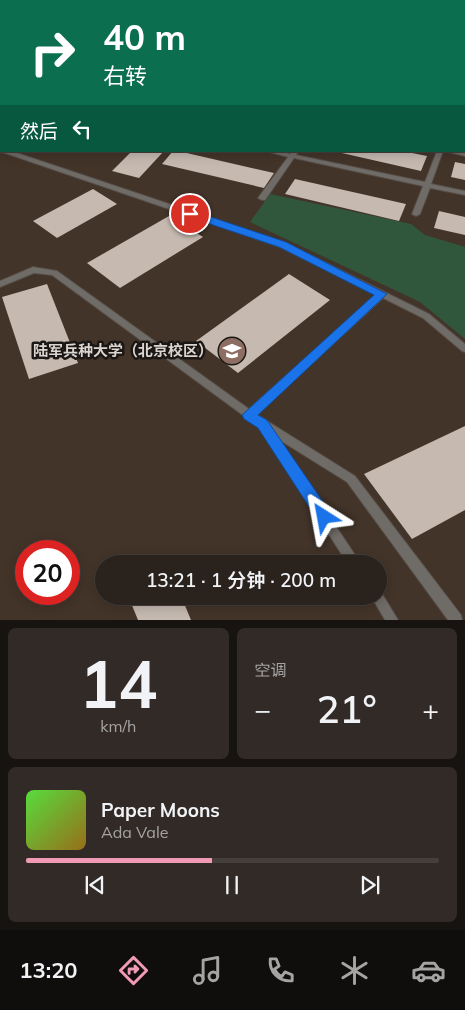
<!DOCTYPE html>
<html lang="zh">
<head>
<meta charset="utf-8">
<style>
	body { margin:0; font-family:Mulish,"Noto Sans SC",sans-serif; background:#312a26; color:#f1f3f6; height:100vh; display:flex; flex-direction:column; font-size:19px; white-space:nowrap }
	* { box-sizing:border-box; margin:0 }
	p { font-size:16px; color:#a5a4a4 }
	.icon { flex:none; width:28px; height:28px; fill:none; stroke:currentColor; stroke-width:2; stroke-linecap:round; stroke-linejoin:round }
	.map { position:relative; height:620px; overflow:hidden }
	.sheet { display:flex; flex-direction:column; gap:8px; padding:8px; background:#171310; flex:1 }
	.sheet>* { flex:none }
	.hud { position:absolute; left:0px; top:0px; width:465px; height:152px; box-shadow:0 2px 12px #0003,0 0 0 1px #453f3b; background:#0b6e4f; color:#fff; overflow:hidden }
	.speed { position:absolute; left:15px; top:540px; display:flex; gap:10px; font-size:25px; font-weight:700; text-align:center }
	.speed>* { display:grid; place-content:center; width:65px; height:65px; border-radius:50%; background:#29221d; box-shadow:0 2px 12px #0003,0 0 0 1px #453f3b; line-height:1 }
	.speed .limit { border:8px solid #d22; background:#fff; color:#111 }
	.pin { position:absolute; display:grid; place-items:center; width:42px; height:42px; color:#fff; margin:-21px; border:2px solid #fff; border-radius:50%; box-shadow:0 1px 5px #0007 }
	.me { position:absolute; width:55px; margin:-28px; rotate:326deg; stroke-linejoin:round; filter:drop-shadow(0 0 4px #0008) }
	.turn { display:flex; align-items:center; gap:18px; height:105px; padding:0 20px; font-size:22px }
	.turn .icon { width:65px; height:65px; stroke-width:2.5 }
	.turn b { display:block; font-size:35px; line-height:42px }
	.then { display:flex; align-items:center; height:48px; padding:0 20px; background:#0003; gap:10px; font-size:19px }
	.big { font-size:38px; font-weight:600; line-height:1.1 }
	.sheet .tile { flex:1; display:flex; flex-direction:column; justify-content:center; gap:8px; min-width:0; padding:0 18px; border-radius:8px; background:#312a26 }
	.sheet .dial { align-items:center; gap:0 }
	.dial b { font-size:65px; line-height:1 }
	.song { display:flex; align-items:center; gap:15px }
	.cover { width:60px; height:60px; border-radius:8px; background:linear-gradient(135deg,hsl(110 70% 55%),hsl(40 70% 35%)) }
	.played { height:5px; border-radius:2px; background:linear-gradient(90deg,#f09ab5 45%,#453f3b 45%) }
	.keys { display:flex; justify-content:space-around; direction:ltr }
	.heat { display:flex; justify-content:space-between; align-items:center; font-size:28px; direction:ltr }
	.sheet .tiles { flex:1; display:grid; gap:8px; grid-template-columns:1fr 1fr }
	.tile:last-child { grid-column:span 2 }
	.trip { position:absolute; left:95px; top:555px; width:292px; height:50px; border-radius:25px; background:#29221d; box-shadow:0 2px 12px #0003,0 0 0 1px #453f3b; font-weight:600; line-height:50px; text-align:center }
	.menu { display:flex; height:80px; justify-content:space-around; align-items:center; background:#100e0c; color:#a5a4a4 }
	.menu .icon { width:35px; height:35px }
	.menu .selected { color:#f09ab5 }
	.menu b { font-size:22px; color:#f1f3f6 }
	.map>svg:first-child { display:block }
</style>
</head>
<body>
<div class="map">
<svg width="465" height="620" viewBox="0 0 465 620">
	<rect width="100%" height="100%" fill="#372e27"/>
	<!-- built -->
	<path fill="#433429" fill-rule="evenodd" d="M0 0 367 1H1V151H464L465 15V620H0ZM26 551H69V594H26ZM104 564H379V596H104Z"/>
	<!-- green -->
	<path fill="#30573c" d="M270 194 411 224 425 235 465 247V339L420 302 250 222Z"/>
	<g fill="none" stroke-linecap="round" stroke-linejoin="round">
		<!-- river -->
		<g fill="#061e1e" fill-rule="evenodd">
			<path d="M383 0H408L409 1H384Z"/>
			<rect x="464" y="5" width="1" height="12"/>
		</g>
	</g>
	<!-- building -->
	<g fill="#c5b9b0">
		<path d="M132 151H164L139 178 112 171Z"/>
		<path d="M173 151H178L274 173 264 188 162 164Z"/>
		<path d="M333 151H402L427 156 421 171Z"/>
		<path d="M455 162 465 164V180L451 177Z"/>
		<path d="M295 179 406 204 399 221 285 194Z"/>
		<path d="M93 189 117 204 57 238 33 221Z"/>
		<path d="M439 211 465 217V235L434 228Z"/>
		<path d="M169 216 203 237 120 288 87 263Z"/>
		<path d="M289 274 330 300 238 373 196 341Z"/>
		<path d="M47 284 78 363 29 379 2 297Z"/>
		<path d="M465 426V510L412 539 364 474Z"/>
		<path d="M134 596H181L191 620H138L129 598Z"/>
	</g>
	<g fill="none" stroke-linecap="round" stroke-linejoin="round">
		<defs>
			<g id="lane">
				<path d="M126 0H137V1H127Z"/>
				<rect x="464" y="52" width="1" height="4"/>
				<path d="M1 61V65L0 66V62Z"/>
				<rect x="464" y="111" width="1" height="5"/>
				<rect x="0" y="132" width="1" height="4"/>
				<path d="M1 150V151H11L286 243 429 314 465 344V352L462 351 423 318 383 298 256 414 355 476 461 615 462 620H448L347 482 278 439 361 564H348L259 427 52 275 34 273 0 287V281L33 267 57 271 249 409 376 295 280 247 2 152 1 151Z"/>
				<path d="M266 151H280L290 154 292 152 295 151 297 153 296 155 425 182 437 151H443L431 184 465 191V195L430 188 420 214 416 216 412 214 423 186 294 158 265 200H262L258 198 288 157Z"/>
				<path d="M447 151 465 152V156L448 152Z"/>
				<path d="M379 590 381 592 398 620H385L371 596H379Z"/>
			</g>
		</defs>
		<!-- lane casing -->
		<use href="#lane" stroke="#554c46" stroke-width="2"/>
		<!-- lane -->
		<use href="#lane" fill="#6f6b67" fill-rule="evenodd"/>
	</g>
	<!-- route -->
	<path fill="#1a73e8" stroke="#114b97" d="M186 211H193L286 242 387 294 258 415 267 420 330 512 332 517 330 522 324 524 319 522 258 428 244 419 242 415 374 295 279 247 186 216Z"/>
	<!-- icons -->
	<defs>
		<symbol id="university-disc" viewBox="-11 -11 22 22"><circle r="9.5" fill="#8d6e63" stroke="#1b1714"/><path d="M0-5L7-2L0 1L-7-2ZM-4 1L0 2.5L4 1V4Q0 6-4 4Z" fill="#fff"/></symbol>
	</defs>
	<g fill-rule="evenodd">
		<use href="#university-disc" x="216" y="335" width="32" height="32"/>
	</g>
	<g text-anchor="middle" stroke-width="5" stroke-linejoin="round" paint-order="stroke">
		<!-- poi labels -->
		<g font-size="15" font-weight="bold" fill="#dbd5d1" stroke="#1b1714" text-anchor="end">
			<text x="213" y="356">陆军兵种大学（北京校区）</text>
		</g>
	</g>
</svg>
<div class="speed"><div class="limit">20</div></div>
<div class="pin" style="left:190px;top:214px;background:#d93025"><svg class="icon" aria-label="arrive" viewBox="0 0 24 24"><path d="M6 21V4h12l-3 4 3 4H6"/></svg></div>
<svg class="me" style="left:324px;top:517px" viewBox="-20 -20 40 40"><path d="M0-17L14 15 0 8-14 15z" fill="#1a73e8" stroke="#fff" stroke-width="4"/></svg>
<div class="trip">13:21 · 1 分钟 · 200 m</div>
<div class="hud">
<div class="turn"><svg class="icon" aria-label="right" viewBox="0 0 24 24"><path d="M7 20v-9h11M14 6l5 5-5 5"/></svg><div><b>40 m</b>右转</div></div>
<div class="then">然后<svg class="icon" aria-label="left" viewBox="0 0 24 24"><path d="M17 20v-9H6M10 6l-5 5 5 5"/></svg></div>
</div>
</div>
<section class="sheet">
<div class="tiles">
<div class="tile dial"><b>14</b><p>km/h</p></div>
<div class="tile"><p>空调</p>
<div class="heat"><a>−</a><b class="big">21°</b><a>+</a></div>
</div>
<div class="tile">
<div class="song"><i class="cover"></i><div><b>Paper Moons</b><p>Ada Vale</p></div></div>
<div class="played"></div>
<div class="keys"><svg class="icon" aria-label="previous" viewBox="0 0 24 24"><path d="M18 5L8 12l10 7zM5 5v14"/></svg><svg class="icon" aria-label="pause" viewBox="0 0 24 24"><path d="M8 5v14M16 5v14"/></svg><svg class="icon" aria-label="next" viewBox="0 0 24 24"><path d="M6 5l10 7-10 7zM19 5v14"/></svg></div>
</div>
</div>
</section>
<nav class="menu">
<b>13:20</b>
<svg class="icon selected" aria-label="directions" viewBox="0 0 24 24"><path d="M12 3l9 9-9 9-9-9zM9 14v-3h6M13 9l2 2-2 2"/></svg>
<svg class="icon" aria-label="music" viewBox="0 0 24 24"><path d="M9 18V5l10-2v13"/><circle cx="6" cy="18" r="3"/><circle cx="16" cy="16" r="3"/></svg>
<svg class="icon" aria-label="phone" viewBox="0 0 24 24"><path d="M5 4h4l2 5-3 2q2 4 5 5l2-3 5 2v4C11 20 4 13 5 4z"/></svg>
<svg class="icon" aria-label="climate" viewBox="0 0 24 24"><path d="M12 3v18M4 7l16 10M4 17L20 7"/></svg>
<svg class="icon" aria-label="car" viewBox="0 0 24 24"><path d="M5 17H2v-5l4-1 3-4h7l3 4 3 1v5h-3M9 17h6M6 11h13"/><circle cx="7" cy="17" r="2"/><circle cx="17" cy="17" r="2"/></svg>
</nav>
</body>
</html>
